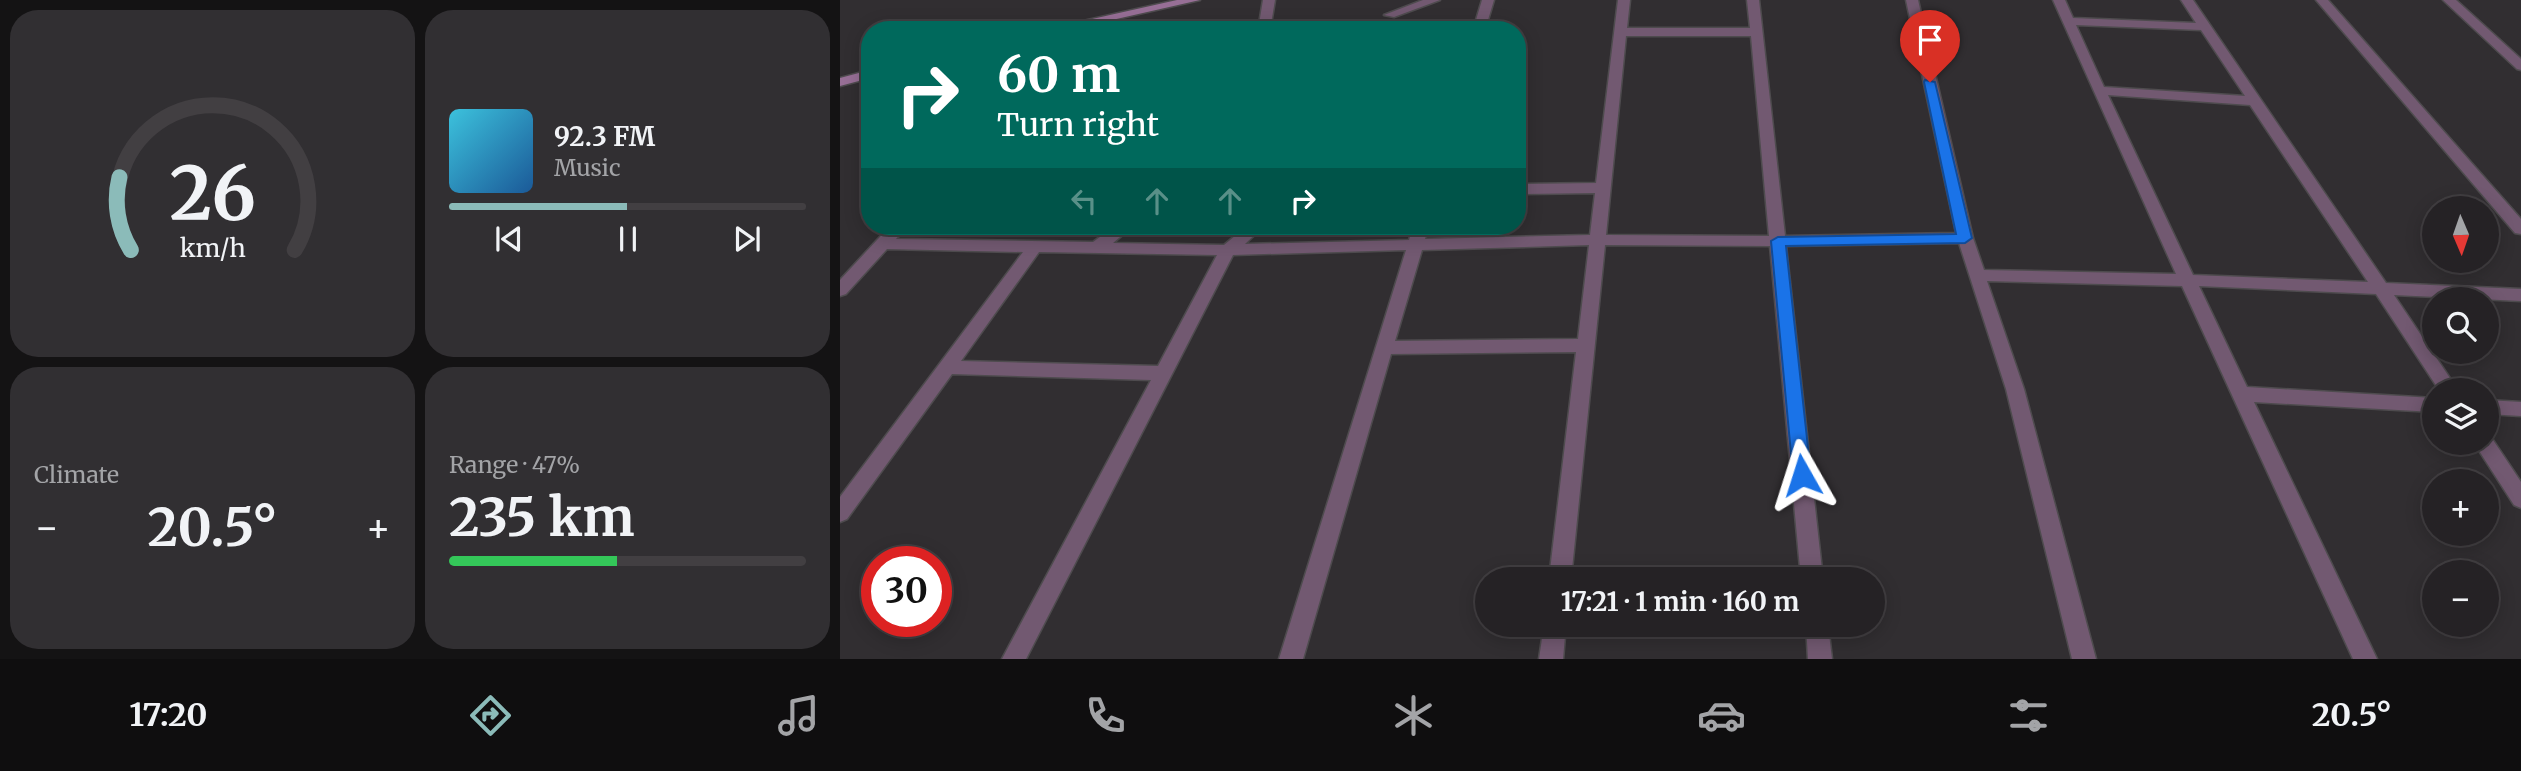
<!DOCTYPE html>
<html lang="en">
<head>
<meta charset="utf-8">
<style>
	body { margin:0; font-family:Merriweather,serif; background:#312f32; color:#f1f3f6; height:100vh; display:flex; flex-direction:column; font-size:26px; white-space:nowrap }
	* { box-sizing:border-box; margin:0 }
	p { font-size:23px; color:#a3a4a7 }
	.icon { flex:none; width:38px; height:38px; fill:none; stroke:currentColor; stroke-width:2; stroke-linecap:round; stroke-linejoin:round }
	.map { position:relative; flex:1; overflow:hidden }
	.sheet { display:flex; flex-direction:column; gap:10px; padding:10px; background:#141314; width:840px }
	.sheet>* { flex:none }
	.top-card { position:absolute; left:21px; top:21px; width:665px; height:214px; border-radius:28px; box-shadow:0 4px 18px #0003,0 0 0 2px #423f42; background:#00695c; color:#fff; overflow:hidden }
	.needle { width:46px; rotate:178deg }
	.tools { position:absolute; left:1582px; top:196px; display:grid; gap:14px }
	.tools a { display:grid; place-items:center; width:77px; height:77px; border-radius:50%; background:#252225; box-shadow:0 4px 18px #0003,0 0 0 2px #423f42; font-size:35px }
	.speed { position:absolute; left:21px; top:546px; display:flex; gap:14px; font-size:35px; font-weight:700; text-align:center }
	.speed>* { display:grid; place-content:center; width:91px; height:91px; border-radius:50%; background:#252225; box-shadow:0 4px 18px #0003,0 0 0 2px #423f42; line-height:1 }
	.speed .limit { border:10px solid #d22; background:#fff; color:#111 }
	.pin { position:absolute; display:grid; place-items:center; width:60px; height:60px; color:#fff; margin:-72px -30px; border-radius:50% 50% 50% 0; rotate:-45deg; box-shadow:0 0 7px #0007 }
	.pin .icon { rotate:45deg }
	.me { position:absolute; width:77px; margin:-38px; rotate:354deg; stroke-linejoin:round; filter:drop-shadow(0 0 5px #0008) }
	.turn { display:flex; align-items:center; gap:24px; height:147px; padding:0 21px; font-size:32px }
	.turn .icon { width:91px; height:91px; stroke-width:2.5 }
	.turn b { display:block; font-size:49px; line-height:60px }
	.lanes { display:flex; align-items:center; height:66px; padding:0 21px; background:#0003; justify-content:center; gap:35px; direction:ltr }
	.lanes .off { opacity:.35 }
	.big { font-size:52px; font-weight:700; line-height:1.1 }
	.sheet .tile { flex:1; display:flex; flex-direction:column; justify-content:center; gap:10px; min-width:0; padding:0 24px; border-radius:28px; background:#312f32 }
	.sheet .dial { align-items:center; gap:0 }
	.dial svg { height:182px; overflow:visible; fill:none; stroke:#423f42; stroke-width:7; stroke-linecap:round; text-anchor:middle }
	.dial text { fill:#f1f3f6; stroke:none }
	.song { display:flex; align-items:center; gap:21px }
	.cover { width:84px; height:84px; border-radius:10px; background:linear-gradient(135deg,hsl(190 70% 55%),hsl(210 70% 35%)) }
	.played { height:7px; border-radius:4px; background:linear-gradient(90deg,#8bbbb9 50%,#423f42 50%) }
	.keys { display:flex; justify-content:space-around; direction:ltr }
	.heat { display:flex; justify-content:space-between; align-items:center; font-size:38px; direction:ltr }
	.charge { height:10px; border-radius:5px; background:linear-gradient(90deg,#34c759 47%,#423f42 0) }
	.sheet .tiles { flex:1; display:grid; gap:10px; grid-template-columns:repeat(2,1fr) }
	.trip { position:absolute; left:635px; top:567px; width:410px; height:70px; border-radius:35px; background:#252225; box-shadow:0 4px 18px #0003,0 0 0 2px #423f42; font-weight:700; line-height:70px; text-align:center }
	.dock { display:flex; height:112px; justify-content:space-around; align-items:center; background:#0f0e0f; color:#a3a4a7 }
	.dock .icon { width:49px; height:49px }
	.dock .current { color:#8bbbb9 }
	.dock b { font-size:32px; color:#f1f3f6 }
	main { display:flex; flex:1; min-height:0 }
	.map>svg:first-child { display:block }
</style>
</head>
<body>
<main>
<section class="sheet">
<div class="tiles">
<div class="tile dial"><svg viewBox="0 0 100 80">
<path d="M14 69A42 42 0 1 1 86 69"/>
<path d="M14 69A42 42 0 0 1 9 37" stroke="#8bbbb9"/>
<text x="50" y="56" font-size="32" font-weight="700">26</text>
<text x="50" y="72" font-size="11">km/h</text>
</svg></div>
<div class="tile">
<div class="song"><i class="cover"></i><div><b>92.3 FM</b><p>Music</p></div></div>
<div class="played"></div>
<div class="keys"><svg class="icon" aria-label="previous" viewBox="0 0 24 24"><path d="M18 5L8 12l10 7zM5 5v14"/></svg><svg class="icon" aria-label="pause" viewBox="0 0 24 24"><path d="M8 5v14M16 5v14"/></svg><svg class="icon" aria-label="next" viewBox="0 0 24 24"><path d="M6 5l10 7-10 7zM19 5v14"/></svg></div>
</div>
<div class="tile"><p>Climate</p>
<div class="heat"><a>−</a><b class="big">20.5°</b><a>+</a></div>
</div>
<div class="tile"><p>Range · 47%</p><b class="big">235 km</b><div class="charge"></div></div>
</div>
</section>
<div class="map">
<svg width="1681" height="659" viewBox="0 0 1681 659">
	<rect width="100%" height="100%" fill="#312e31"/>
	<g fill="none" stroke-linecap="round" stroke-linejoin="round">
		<defs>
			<g id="street">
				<path d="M423 0H435L430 30H418Z"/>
				<path d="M583 0H600L554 17 544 15Z"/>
				<path d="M642 0H654L645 30H633Z"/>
				<path d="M778 0H790L787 28H910L907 0H919L945 236 1116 233 1066 0H1078L1133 238 1144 270 1336 274 1213 0H1225L1233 18 1356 23 1341 0H1353L1546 283 1681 289V301L1554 295 1618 390H1599L1536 294 1359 286 1407 387 1594 398V412L1414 402 1537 659H1513L1342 286 1147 281 1184 389 1256 659H1232L1166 389 1119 243 946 246 983 579H961L930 246 765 245 731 579H709L736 352 551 354 463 659H439L566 250 393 255 186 659H162L311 380 112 374 7 519 0 522V497L183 252 47 249 6 294 0 296V280L50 226H67L56 239 253 242 275 226H293L273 243 384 245 407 226H424L405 244 569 240 573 226H589L585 239 750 235 755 193 677 194V184L756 183ZM1236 25 1361 30 1405 96 1264 87ZM786 36H911L929 236 766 235ZM1268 95 1410 105 1528 282 1353 275ZM749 245 738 339 555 341 582 250ZM199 252 377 255 318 366 121 361Z"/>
				<path d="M1476 0H1488L1681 219V234L1675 233Z"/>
				<path d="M1603 0H1616L1681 59V70L1677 69Z"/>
				<path d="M1647 400 1681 402V416L1647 414Z"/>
				<path d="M1647 436 1651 437 1681 482V508L1674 505 1634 443H1647Z"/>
				<path d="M704 625H726L723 659H699Z"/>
				<path d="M966 625H988L992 659H968Z"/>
			</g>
			<g id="secondary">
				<path d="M337 0H360L228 30H203Z"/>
				<path d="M30 70V78L0 86V78Z"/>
			</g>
		</defs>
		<!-- street casing -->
		<use href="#street" stroke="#4e4b4e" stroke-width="3"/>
		<!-- secondary casing -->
		<use href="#secondary" stroke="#4e4b4e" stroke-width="3"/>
		<!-- street -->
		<use href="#street" fill="#725971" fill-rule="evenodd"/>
		<!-- secondary -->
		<use href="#secondary" fill="#976f96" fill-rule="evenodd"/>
	</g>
	<!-- route -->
	<path fill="#1a73e8" stroke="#114b97" stroke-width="2" d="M1085 80 1095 82 1132 238 1125 243 946 246 971 475 968 481 962 483 955 481 953 475 931 241 938 237 1116 234 1084 82Z"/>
</svg>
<div class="tools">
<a><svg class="needle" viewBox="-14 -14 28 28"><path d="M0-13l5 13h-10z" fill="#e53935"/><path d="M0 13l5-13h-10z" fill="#a3a4a7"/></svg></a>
<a><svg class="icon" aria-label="search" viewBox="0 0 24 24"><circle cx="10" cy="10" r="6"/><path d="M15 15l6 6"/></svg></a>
<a><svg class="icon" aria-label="layers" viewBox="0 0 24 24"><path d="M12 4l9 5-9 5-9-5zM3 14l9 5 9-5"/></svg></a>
<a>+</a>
<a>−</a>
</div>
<div class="speed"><div class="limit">30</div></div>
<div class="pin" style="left:1090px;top:82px;background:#d93025"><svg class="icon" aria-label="arrive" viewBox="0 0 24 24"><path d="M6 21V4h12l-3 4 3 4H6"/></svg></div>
<svg class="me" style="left:962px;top:475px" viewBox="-20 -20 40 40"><path d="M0-17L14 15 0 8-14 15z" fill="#1a73e8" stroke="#fff" stroke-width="4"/></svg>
<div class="trip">17:21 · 1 min · 160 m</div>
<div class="top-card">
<div class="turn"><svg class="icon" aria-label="right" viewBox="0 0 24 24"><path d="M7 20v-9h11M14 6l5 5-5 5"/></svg><div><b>60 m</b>Turn right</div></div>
<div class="lanes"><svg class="icon off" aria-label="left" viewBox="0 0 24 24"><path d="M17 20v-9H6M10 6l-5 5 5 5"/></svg><svg class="icon off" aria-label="ahead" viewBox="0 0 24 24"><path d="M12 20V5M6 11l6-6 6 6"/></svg><svg class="icon off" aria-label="ahead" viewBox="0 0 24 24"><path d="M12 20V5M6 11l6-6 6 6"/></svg><svg class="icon" aria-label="right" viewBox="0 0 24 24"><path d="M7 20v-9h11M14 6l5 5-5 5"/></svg></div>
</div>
</div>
</main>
<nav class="dock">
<b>17:20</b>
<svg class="icon current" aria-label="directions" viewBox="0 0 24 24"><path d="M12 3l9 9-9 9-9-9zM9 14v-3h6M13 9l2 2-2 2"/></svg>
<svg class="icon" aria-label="music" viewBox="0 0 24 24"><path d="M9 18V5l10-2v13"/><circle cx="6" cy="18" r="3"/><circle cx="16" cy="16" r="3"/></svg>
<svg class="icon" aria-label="phone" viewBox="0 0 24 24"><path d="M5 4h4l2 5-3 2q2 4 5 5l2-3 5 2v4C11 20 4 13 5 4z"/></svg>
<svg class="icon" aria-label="climate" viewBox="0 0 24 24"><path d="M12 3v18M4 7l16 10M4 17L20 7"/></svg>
<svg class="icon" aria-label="car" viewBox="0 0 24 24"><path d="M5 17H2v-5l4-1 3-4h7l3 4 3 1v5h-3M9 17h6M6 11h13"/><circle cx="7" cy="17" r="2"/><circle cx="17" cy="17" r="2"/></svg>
<svg class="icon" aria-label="filters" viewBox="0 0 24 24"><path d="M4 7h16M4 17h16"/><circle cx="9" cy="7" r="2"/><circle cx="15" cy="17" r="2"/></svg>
<b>20.5°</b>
</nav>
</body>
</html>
